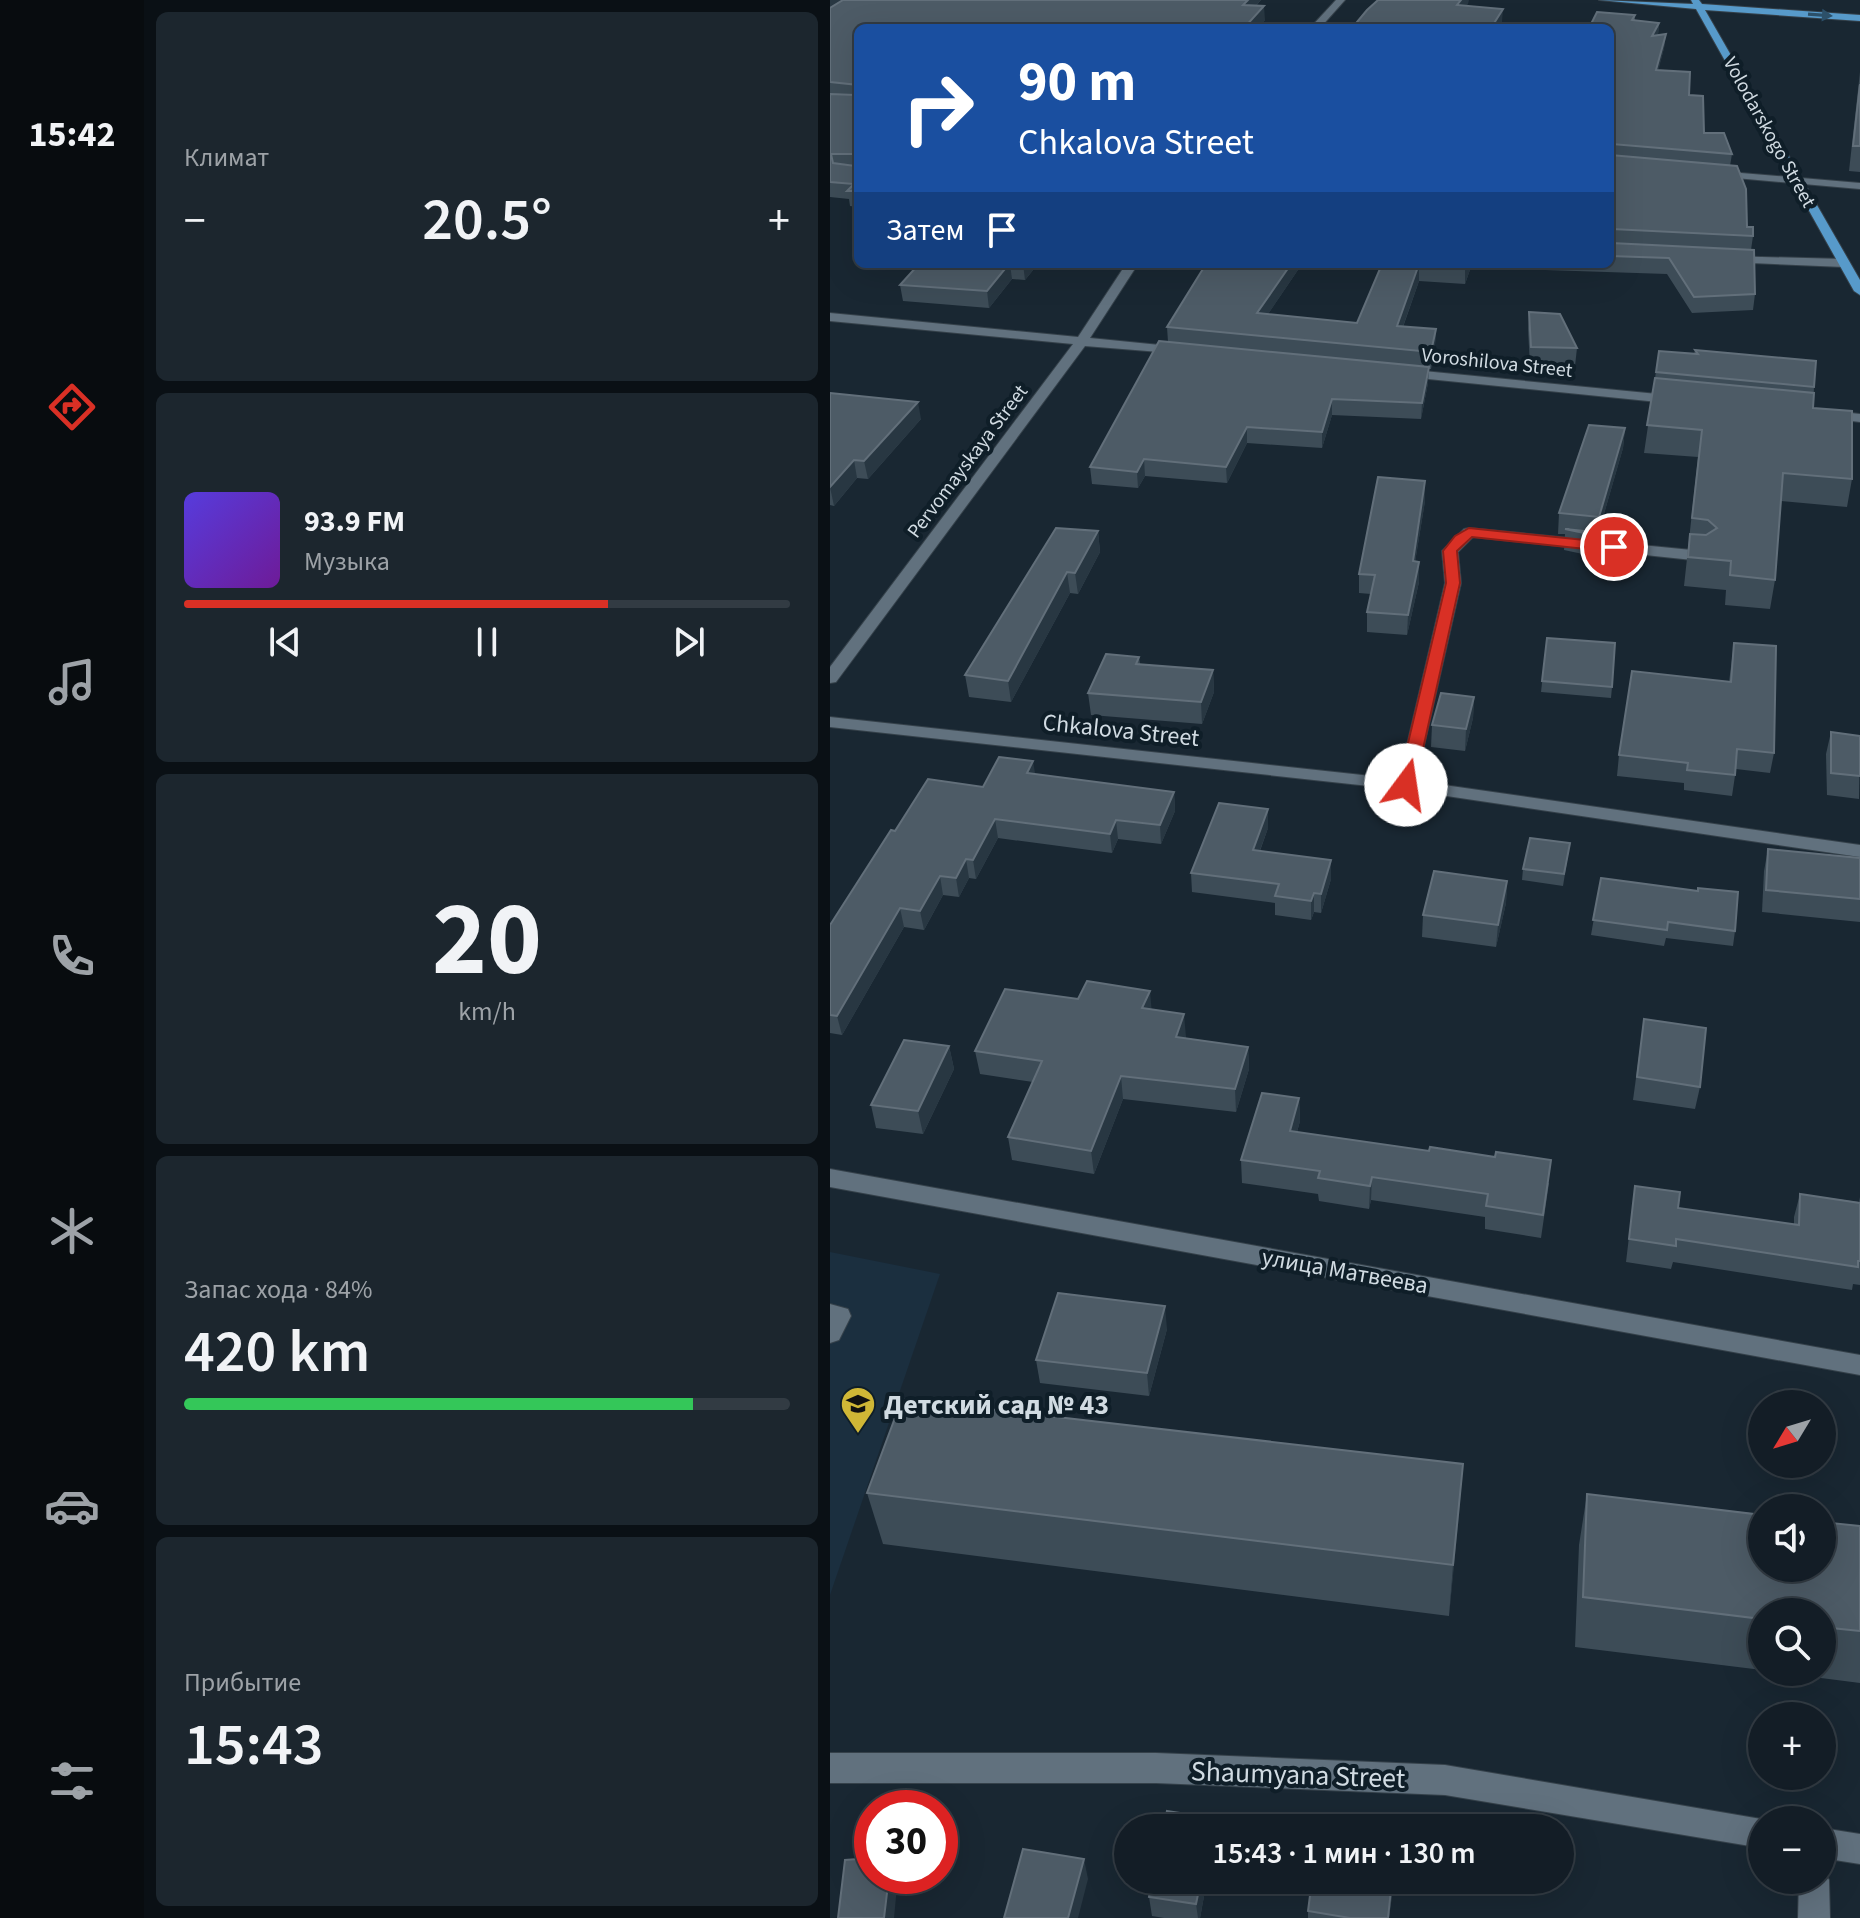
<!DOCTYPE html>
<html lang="ru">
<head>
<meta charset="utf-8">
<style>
	body { margin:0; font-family:"Source Sans 3",sans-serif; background:#1c262e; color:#f1f3f6; height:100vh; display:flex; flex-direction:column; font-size:30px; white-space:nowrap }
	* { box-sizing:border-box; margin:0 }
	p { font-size:26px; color:#9da2a7 }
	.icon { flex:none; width:44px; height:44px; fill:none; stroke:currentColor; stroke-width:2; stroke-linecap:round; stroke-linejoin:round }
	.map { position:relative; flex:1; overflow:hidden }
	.side { display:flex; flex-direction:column; gap:12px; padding:12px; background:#0a1015; width:686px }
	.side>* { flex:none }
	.top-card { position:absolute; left:24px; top:24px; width:760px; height:244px; border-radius:12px; box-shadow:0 8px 32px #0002,0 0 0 2px #323b43; background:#1a4fa0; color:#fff; overflow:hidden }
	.needle { width:52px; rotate:232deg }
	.tools { position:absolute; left:918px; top:1390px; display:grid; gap:16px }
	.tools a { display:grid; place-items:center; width:88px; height:88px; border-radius:50%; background:#131d26; box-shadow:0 8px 32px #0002,0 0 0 2px #323b43; font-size:40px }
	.speed { position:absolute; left:24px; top:1790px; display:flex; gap:16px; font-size:40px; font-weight:700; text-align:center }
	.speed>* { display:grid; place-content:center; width:104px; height:104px; border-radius:50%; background:#131d26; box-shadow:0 8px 32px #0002,0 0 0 2px #323b43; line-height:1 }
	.speed .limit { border:12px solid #d22; background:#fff; color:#111 }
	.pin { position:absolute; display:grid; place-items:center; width:68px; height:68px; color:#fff; margin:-34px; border:4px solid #fff; border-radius:50%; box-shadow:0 2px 8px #0007 }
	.me { position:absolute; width:88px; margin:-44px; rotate:14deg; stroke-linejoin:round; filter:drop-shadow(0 0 6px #0008) }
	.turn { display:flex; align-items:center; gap:28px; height:168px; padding:0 32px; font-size:36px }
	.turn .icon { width:104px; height:104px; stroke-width:2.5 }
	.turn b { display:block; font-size:56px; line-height:68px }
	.then { display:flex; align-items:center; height:76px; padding:0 32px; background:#0003; gap:16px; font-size:30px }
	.big { font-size:60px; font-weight:600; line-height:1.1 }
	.side .tile { flex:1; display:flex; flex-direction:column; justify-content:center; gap:12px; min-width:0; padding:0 28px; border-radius:12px; background:#1c262e }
	.side .dial { align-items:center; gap:0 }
	.dial b { font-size:104px; line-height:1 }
	.song { display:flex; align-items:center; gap:24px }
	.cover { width:96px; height:96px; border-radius:12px; background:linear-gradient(135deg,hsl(250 70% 55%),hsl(280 70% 35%)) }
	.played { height:8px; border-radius:4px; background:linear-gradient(90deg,#d93025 70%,#323b43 70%) }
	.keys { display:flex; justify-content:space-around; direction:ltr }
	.heat { display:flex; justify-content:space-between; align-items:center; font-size:44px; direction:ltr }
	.charge { height:12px; border-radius:6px; background:linear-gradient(90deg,#34c759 84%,#323b43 0) }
	.trip { position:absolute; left:284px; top:1814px; width:460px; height:80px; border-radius:40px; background:#131d26; box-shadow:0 8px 32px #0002,0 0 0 2px #323b43; font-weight:600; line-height:80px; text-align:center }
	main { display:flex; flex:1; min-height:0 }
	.menu { display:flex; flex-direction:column; width:144px; justify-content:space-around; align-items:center; background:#080c0f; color:#9da2a7 }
	.menu .icon { width:56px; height:56px }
	.menu .active { color:#d93025 }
	.menu b { font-size:36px; color:#f1f3f6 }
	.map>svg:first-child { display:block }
</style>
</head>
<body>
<main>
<nav class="menu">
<b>15:42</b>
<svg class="icon active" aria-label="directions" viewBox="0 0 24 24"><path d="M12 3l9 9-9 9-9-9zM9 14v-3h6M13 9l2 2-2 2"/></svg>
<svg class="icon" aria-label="music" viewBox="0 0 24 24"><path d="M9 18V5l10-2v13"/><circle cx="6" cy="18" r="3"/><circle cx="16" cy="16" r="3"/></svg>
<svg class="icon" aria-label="phone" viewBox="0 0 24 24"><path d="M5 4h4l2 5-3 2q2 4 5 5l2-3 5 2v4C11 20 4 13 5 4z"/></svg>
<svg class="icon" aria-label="climate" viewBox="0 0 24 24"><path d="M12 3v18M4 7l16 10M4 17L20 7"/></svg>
<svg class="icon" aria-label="car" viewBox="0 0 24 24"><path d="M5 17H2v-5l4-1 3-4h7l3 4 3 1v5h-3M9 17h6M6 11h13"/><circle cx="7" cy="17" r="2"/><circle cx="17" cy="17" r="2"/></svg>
<svg class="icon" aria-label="filters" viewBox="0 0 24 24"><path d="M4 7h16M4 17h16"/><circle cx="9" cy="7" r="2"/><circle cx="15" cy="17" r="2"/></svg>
</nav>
<section class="side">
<div class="tile"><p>Климат</p>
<div class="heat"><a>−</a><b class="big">20.5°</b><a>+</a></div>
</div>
<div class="tile">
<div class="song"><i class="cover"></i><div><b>93.9 FM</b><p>Музыка</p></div></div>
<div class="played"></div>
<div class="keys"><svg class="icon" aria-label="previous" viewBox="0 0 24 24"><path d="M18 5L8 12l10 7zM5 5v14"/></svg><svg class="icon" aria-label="pause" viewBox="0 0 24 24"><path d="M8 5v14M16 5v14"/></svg><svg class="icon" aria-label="next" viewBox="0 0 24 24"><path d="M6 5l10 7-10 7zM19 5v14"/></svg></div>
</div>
<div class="tile dial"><b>20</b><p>km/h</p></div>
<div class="tile"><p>Запас хода · 84%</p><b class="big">420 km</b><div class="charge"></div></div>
<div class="tile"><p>Прибытие</p><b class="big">15:43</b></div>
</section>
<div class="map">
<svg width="1030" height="1918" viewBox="0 0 1030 1918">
	<rect width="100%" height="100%" fill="#192732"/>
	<!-- built -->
	<path fill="#1b2f3f" d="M0 1252 110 1274 0 1595Z"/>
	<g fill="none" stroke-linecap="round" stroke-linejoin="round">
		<defs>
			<path id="lane" d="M0 1304 18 1309 21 1316 9 1340 0 1343Z"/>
			<g id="street">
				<path d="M506 0H515L490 28H480Z"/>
				<path d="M887 171 1030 183V189L883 176V172Z"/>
				<path d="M894 256 1014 259 1020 263 1014 267 898 262 892 258Z"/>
				<path d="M296 264H308L260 338 350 347 356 351 355 354 255 346 6 682 0 683V667L243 344 0 321V313L248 337Z"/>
				<path d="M573 369 848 396 855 400 848 404 568 376V370Z"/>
				<path d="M995 410 1030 414V422L990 417 988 414Z"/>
				<path d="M639 528 872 551 880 556 872 561 643 537 628 552 631 583 586 781 1030 845V857L576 790 0 727V717L569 779 615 583 612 551 634 529Z"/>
				<path d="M0 1169 1030 1355V1375L0 1187Z"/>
			</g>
			<g id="secondary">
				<path d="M0 1753H326L615 1765 937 1820H932V1848L615 1795 326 1783H0Z"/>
				<path d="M992 1828 1030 1834V1864L992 1858Z"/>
				<path d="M992 1868 999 1880 1000 1918H968L969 1880H992Z"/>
			</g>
			<path id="primary" d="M769 0 863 4 861 0H869L872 4 1030 15V21L875 10 1030 280V295L1024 291 866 9Z"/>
		</defs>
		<!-- lane casing -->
		<use href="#lane" stroke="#35414a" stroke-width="2"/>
		<!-- street casing -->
		<use href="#street" stroke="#35414a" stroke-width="2"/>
		<!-- secondary casing -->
		<use href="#secondary" stroke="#35414a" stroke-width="2"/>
		<!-- primary casing -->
		<use href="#primary" stroke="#35414a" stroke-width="2"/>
		<!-- lane -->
		<use href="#lane" fill="#61717e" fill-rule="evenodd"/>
		<!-- street -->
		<use href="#street" fill="#61717e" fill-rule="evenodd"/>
		<!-- secondary -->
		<use href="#secondary" fill="#61717e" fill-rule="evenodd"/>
		<!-- primary -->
		<use href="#primary" fill="#579aca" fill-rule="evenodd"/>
	</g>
	<!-- wall -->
	<g fill="#3d4c57">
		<path d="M0 0H431L426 6 435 20 427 28H28V207L20 206 19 199 0 197Z"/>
		<path d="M805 15V21L829 23 828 35 836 34 834 48 828 70 859 95 874 133 902 154 900 166 917 227 923 236 921 250 925 294 923 310 862 313 837 274 715 270 716 264H780V28Z"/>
		<path d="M1030 72V172L1019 171Z"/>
		<path d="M89 264H208L195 280 182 279 159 308 73 301 70 285Z"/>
		<path d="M376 264H472L438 314 527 323 552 264H642L635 284 589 281 573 327 606 329 605 345 601 369H598V383L591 419 502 415 492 448 417 443 397 483 315 476 308 488 262 484 260 467 338 342 337 327Z"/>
		<path d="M699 312 747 348 745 366 700 365 698 329Z"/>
		<path d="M865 350 984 387 983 408 1022 479 1017 507 951 501 945 580 940 609 895 605 896 590 854 586 868 457 814 453 829 351 864 354Z"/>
		<path d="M0 393 91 419 38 479 27 478 4 506 0 505Z"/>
		<path d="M795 428 793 448 767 538 764 537 762 556 734 550 735 534H728L729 513Z"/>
		<path d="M595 481V501L585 562 589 582 577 635 537 632V612L541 594 529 593V574Z"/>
		<path d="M268 531 270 552 248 594 240 593 181 702 139 697 135 675Z"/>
		<path d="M717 638 782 687 781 698 711 692Z"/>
		<path d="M904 643 944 753 940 773 906 769 902 796 854 790V783L787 776 789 755 899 682Z"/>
		<path d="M309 657 310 664 383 670 384 692 372 724 261 715 258 693Z"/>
		<path d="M644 697 643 718 635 751 601 747 602 725Z"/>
		<path d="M1001 732 1030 736 1029 799 997 795 996 754Z"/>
		<path d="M205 774 344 792 345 811 331 844 288 839 282 853 168 838 146 879 139 878 129 897 113 895 94 930 74 927 12 1035 0 1033V925L65 831 153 787Z"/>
		<path d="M438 828 430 851 501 860V879L491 913 484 912 481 920 445 915V903L362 892 361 873Z"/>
		<path d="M740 843 733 886 692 880 693 869Z"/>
		<path d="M938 849 1030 858V922L932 912 934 871Z"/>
		<path d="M771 878 905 931 903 946 836 938 834 946 761 935Z"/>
		<path d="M677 881 676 903 666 947 592 937 593 915Z"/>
		<path d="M322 1010 356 1037V1038L418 1047 419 1069 406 1112 293 1099 264 1174 182 1160 178 1137 203 1082 150 1074 145 1051Z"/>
		<path d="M814 1019 870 1087 865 1109 803 1100Z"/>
		<path d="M119 1046 124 1069 93 1134 46 1128 41 1105Z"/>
		<path d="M469 1098 470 1121 467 1132 719 1183 711 1238 655 1229V1217L541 1200 539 1209 489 1201 488 1194 412 1183 411 1160Z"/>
		<path d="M805 1186 848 1208 964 1225V1217L970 1194 1029 1202 1030 1197V1285L1023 1284 1022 1290 843 1262 841 1269 796 1262Z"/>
		<path d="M337 1329 319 1396 210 1383 206 1360Z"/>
		<path d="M633 1464 619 1616 53 1544 37 1493Z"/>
		<path d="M757 1494 1030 1526V1683L945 1672H992V1612H932V1670L745 1647 749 1545Z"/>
		<path d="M377 1880 370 1918H334L322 1916 319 1897Z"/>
		<path d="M564 1880 559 1918H478V1911Z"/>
	</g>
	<!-- shaded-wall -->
	<g fill="#283742">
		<path d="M0 0H14L0 9Z"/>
		<path d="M418 0H431L414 18 413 5Z"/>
		<path d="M631 0H639L638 4 626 18 627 5Z"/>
		<path d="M434 6 435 20 427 28H414Z"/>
		<path d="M673 9 672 22 669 28H661Z"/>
		<path d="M829 23 828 36H822Z"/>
		<path d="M836 34 834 48 825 84 826 70Z"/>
		<path d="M179 264H180L182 279 159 308 157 291Z"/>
		<path d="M193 264H208L195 280Z"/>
		<path d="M461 264H472L428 329 427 313Z"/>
		<path d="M589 264V281L567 343V326Z"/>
		<path d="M637 264H642L635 284V268Z"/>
		<path d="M606 329 605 345 601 369V352Z"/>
		<path d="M599 367 598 383 591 419 592 403Z"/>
		<path d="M502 399V415L492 448V432Z"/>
		<path d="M88 402 91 419 38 479 34 461Z"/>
		<path d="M417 427V443L397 483 396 467Z"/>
		<path d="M795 428 793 448 767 538 769 517Z"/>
		<path d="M314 459 315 476 308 488 307 472Z"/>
		<path d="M24 460 27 478 4 506 0 487Z"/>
		<path d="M595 481V501L582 581 583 561Z"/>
		<path d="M268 531 270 552 248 594 245 573Z"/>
		<path d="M589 562V582L577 635 578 615Z"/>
		<path d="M237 572 240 593 181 702 178 681Z"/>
		<path d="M383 670 384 692 372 724 371 702Z"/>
		<path d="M644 697 643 718 635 751 636 729Z"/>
		<path d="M203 761 206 779 197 773Z"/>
		<path d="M344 792 345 811 331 844 330 825Z"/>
		<path d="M438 809V828L423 869V850Z"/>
		<path d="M165 819 168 838 146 879 143 860Z"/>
		<path d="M286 820 288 839 282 853 280 834Z"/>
		<path d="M136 859 139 878 129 897 126 878Z"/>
		<path d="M501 860V879L491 913V894Z"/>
		<path d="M110 876 113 895 94 930 90 911Z"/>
		<path d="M677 881 676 903 666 947 668 925Z"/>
		<path d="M484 893V912L481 920V901Z"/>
		<path d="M70 908 74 927 12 1035 7 1016Z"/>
		<path d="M320 991 322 1014 312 1008Z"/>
		<path d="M354 1014 356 1037 348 1060 346 1037Z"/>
		<path d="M119 1046 124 1069 93 1134 88 1111Z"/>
		<path d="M418 1047 419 1069 406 1112 405 1089Z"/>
		<path d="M291 1076 293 1099 264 1174 261 1151Z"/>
		<path d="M469 1098 470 1121 461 1153 460 1131Z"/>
		<path d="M542 1177 541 1200 539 1209 540 1186Z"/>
		<path d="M335 1306 337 1329 319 1396 317 1373Z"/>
		<path d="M633 1464 629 1516 619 1616 623 1565Z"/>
		<path d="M254 1859 258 1879 248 1918H238Z"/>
		<path d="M59 1876H68L64 1918H54Z"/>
		<path d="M371 1880H377L370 1918H368L366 1904Z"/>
		<path d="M562 1880H564L559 1918H558Z"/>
	</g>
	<!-- building -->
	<g fill="#4d5b66" stroke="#626f7a" stroke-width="2">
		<path d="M13 0H418L413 5 434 6 414 28H28V86V85L0 82V8Z"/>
		<path d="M548 0H631L627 5 673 9 661 28H522L537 10Z"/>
		<path d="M767 12 805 15 802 20 829 23 822 36 836 34 826 70 860 72 859 95 873 96 874 133H894L902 154 782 144 780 146V28H759Z"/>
		<path d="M1030 84V146H1023Z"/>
		<path d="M28 93V161L26 154H1L3 163 25 166 28 163V191H17L24 184 0 182V94L25 95Z"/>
		<path d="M780 155 907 166 916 189 917 227H923V236L782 229 780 235Z"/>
		<path d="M780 242 781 243 924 250 925 294 864 297 839 258 780 256Z"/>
		<path d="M89 264H179L157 291 70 285Z"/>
		<path d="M376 264H461L427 313 527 323 552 264H637L635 268 589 264 567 326 606 329 601 352 337 327Z"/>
		<path d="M699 312 730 314 747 348 701 347Z"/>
		<path d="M329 341 599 367 592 403 502 399 492 432 417 427 396 467 314 459 307 472 260 467Z"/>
		<path d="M865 350 986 361 984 387 826 372 829 351 868 354Z"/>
		<path d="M825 378 984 393 983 408 1022 411V479L953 473 945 580 900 575 901 561 858 557 860 534 876 535 887 528 878 520 862 518 872 430 817 425Z"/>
		<path d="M0 393 88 402 34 461 24 460 0 487Z"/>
		<path d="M759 425 795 428 769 517 729 513Z"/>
		<path d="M548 477 595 481 583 561 589 562 578 615 537 612 545 575 529 574Z"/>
		<path d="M226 528 268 531 245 573 237 572 178 681 135 675Z"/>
		<path d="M735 529 765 532 764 535Z"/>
		<path d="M717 638 785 643 782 687 712 681Z"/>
		<path d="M904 643 946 646 944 753 907 749 905 775 857 770 858 763 789 755 802 671 901 682Z"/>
		<path d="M276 654 309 657 306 664 383 670 371 702 258 693Z"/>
		<path d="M611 693 644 697 636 729 602 725Z"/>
		<path d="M1001 732 1030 736V776L1001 773Z"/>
		<path d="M169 757 203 761 197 773 344 792 330 825 286 820 280 834 165 819 143 860 136 859 126 878 110 876 90 911 70 908 7 1016 0 1015V925L61 830 65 831 98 779 153 787Z"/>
		<path d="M389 803 438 809 423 850 501 860 491 894 484 893 481 901 445 896 449 884 361 873Z"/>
		<path d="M700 838 740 843 734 874 693 869Z"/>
		<path d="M938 849 1030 858V899L936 890Z"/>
		<path d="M604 871 677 881 668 925 593 915Z"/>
		<path d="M771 878 868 891V888L908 892 905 931 838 922 837 930 763 920Z"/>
		<path d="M257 981 320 991 312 1008 354 1014 346 1037 418 1047 405 1089 291 1076 261 1151 178 1137 212 1061 145 1051 175 989 248 999Z"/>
		<path d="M814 1019 876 1028 870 1087 807 1077Z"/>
		<path d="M74 1040 119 1046 88 1111 41 1105Z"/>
		<path d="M432 1093 469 1098 460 1131 599 1151 600 1147 665 1157 666 1152 721 1160 713 1215 656 1206 658 1194 542 1177 540 1186 488 1178 490 1171 411 1160Z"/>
		<path d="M805 1186 850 1192 848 1208 969 1225 970 1194 1030 1203V1261H1028V1267L846 1239V1246L799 1239Z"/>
		<path d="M228 1293 335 1306 317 1373 206 1360Z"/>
		<path d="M72 1399 633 1464 623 1565 37 1493Z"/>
		<path d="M757 1494 932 1515V1568H992V1522L1030 1526V1631L992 1627V1612H932V1619L753 1597Z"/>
		<path d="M337 1811 383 1818 381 1828H333Z"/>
		<path d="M491 1820 542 1828H490Z"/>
		<path d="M193 1849 254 1859 238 1918H174Z"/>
		<path d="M42 1858V1876H59L54 1918H8L15 1860Z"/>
		<path d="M322 1880H371L366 1904 319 1897Z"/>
		<path d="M482 1880H562L558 1918H520L478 1911Z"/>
	</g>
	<!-- one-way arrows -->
	<defs><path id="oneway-solid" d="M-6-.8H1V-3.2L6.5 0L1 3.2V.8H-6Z" transform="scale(2)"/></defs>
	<use fill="#2c5069" href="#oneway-solid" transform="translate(990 15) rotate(4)"/>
	<!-- route -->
	<path fill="#d93025" stroke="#8d1f18" stroke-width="2" d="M639 528 784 543 791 547 784 552 642 537 627 551 630 583 585 785 582 788H571L568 785 616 583 613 551 625 536Z"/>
	<!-- icons -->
	<defs>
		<symbol id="school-pin" viewBox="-11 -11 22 30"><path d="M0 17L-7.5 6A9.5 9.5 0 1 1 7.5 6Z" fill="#d0b736" stroke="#0f1e28"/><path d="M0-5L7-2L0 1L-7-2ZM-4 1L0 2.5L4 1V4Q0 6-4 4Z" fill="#111"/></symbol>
	</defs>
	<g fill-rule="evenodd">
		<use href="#school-pin" x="8" y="1384" width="40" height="54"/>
	</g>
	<g text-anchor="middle" stroke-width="8" stroke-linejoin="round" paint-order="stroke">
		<!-- far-street labels -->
		<g font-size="20" fill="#d1dbe2" stroke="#0f1e28">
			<text transform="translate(940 132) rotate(61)" y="7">Volodarskogo Street</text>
			<text transform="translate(667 362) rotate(6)" y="7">Voroshilova Street</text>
			<text transform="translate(137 461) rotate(-53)" y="7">Pervomayskaya Street</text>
		</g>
		<!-- street labels -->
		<g font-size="24" fill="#d1dbe2" stroke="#0f1e28">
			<text transform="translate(291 730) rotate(6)" y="8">Chkalova Street</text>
			<text transform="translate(515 1271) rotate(10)" y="8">улица Матвеева</text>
		</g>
		<!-- near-poi labels -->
		<g font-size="28" font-weight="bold" fill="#d1dbe2" stroke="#0f1e28" text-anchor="start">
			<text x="54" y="1414">Детский сад № 43</text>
		</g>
		<!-- near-street labels -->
		<g font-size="28" fill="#d1dbe2" stroke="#0f1e28">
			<text transform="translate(468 1774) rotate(2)" y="10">Shaumyana Street</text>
		</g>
	</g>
</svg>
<div class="tools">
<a><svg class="needle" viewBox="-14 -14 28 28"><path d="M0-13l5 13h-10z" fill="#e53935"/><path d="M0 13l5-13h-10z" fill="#9da2a7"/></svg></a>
<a><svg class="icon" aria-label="sound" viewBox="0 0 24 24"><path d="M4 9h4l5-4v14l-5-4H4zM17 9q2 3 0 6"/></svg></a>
<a><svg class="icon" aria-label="search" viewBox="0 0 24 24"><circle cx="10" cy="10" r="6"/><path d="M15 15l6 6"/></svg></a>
<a>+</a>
<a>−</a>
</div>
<div class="speed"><div class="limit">30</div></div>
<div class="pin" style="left:784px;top:547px;background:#d93025"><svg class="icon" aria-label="arrive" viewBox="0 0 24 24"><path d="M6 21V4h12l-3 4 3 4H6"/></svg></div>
<svg class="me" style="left:576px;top:785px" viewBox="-20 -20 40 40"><circle r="19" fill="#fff"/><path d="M0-13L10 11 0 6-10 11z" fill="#d93025"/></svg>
<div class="trip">15:43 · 1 мин · 130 m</div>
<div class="top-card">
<div class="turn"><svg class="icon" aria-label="right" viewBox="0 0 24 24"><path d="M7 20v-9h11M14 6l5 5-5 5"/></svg><div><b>90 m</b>Chkalova Street</div></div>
<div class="then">Затем<svg class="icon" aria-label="arrive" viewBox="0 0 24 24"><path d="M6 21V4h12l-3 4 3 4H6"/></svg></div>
</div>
</div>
</main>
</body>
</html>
